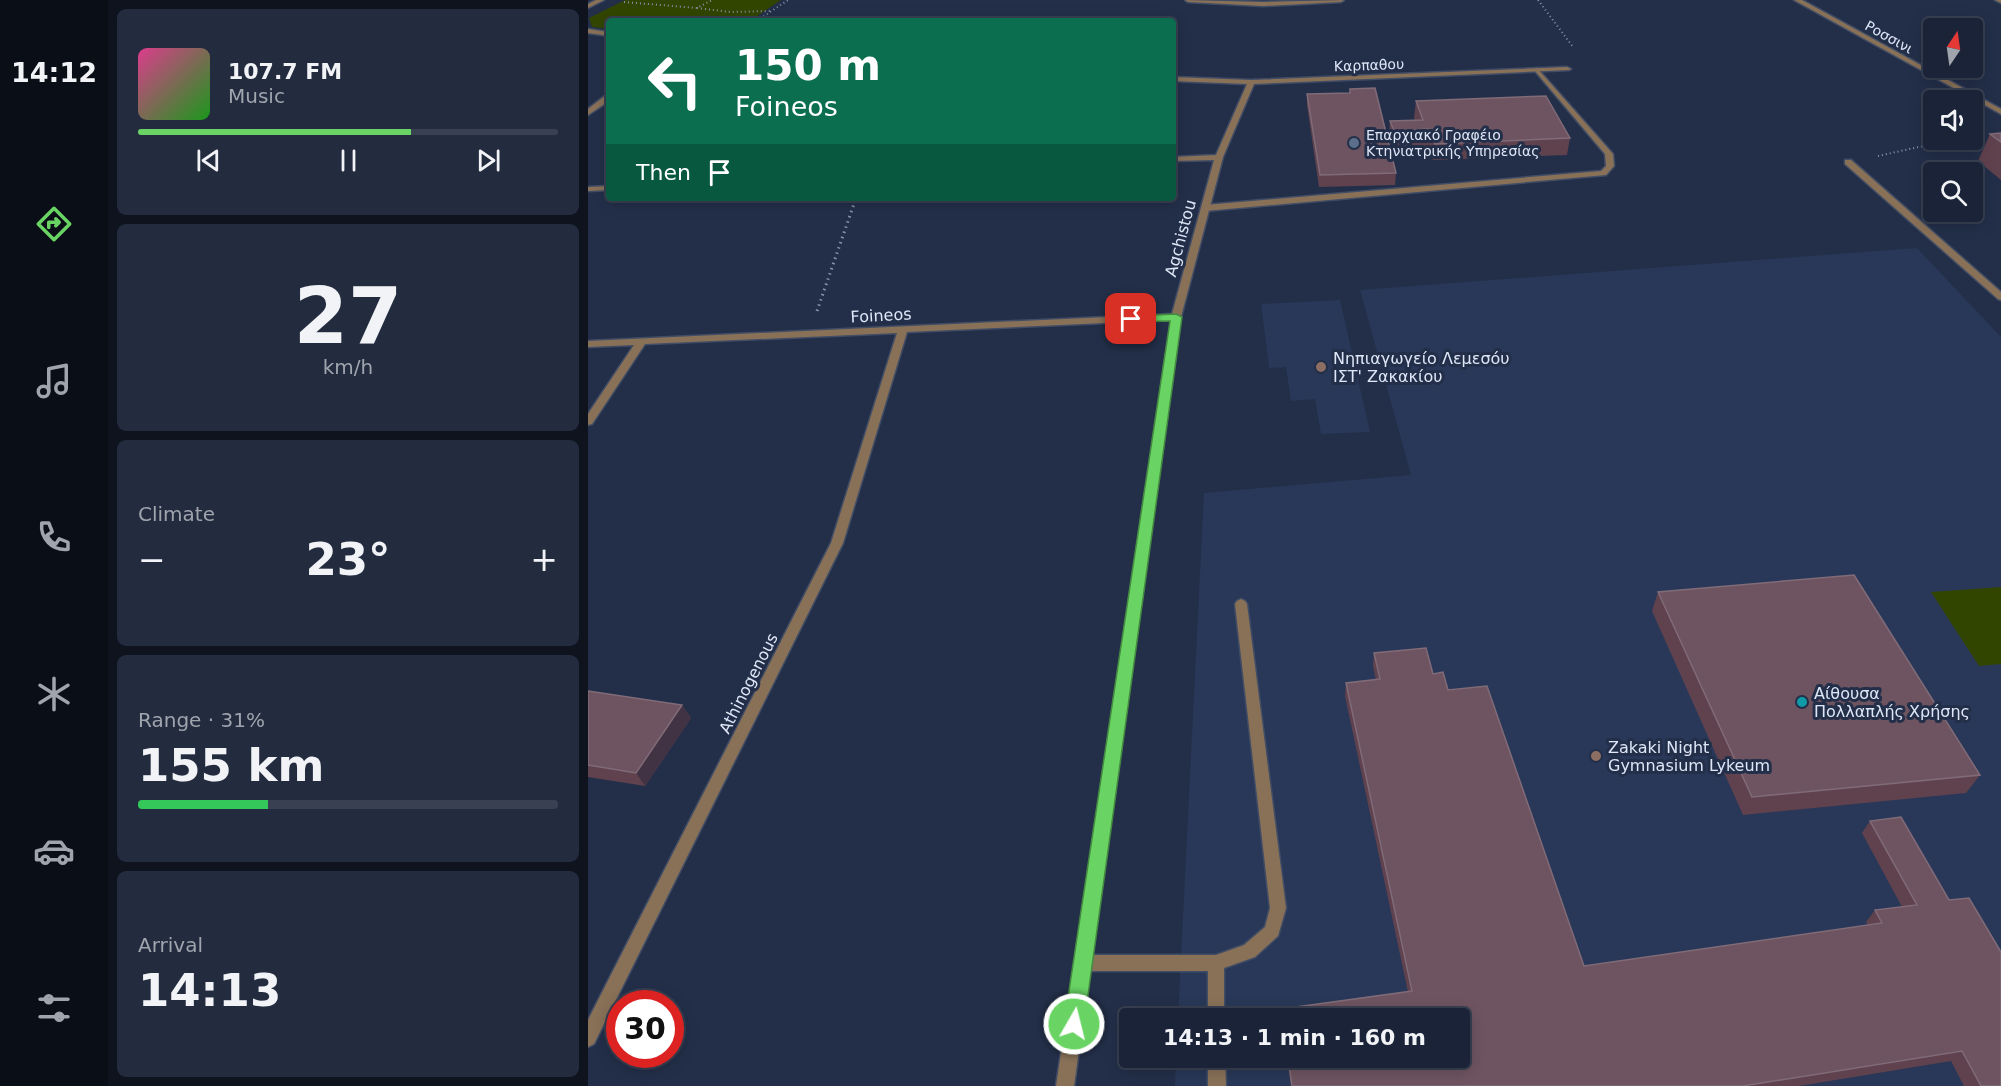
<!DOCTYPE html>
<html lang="en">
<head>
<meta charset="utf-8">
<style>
	body { margin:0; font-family:"DejaVu Sans",sans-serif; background:#232b3f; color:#f1f3f6; height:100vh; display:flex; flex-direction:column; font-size:22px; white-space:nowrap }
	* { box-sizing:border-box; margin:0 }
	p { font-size:20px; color:#9fa4ad }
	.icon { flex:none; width:33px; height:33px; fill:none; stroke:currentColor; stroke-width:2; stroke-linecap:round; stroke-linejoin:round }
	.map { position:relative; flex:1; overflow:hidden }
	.sheet { display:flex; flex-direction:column; gap:9px; padding:9px; background:#0e131e; width:480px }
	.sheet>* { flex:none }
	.top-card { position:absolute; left:18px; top:18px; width:570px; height:183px; border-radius:6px; box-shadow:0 3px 15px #0003,0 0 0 2px #384052; background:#0b6e4f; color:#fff; overflow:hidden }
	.needle { width:39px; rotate:13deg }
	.tools { position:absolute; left:1335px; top:18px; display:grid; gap:12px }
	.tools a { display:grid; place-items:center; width:60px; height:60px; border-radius:6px; background:#1a2337; box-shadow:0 3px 15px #0003,0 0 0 2px #384052; font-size:30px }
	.speed { position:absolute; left:18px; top:990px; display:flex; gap:12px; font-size:30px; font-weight:700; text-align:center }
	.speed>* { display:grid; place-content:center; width:78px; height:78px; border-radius:50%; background:#1a2337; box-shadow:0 3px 15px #0003,0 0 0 2px #384052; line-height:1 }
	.speed .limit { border:9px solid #d22; background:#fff; color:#111 }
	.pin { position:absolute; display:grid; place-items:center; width:51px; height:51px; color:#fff; margin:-26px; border-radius:12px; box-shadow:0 3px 9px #0006 }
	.me { position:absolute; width:66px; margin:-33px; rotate:8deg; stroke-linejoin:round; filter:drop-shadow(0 0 4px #0008) }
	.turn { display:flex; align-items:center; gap:21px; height:126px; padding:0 30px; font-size:27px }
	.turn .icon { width:78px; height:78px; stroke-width:2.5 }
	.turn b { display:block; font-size:42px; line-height:51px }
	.then { display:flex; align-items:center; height:57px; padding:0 30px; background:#0003; gap:12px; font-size:22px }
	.big { font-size:45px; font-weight:800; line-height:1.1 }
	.sheet .card { flex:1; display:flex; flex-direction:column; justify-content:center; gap:9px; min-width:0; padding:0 21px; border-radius:9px; background:#232b3f }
	.sheet .dial { align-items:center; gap:0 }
	.dial b { font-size:78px; line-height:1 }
	.song { display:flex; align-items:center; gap:18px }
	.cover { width:72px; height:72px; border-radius:9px; background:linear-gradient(135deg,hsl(330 70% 55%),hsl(120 70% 35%)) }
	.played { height:6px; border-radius:3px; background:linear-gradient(90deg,#69d464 65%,#384052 65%) }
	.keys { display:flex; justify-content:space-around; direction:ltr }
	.heat { display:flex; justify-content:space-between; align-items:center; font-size:33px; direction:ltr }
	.charge { height:9px; border-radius:4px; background:linear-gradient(90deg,#34c759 31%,#384052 0) }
	.trip { position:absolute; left:531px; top:1008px; width:351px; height:60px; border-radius:6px; background:#1a2337; box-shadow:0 3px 15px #0003,0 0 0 2px #384052; font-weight:800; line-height:60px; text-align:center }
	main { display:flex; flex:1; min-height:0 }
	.dock { display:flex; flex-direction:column; width:108px; justify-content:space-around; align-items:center; background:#0a0e16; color:#9fa4ad }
	.dock .icon { width:42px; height:42px }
	.dock .selected { color:#69d464 }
	.dock b { font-size:27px; color:#f1f3f6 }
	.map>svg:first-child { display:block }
</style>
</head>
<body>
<main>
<nav class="dock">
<b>14:12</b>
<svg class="icon selected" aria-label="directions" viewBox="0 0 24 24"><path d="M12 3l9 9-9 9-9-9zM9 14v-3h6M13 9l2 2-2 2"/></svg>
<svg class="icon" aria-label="music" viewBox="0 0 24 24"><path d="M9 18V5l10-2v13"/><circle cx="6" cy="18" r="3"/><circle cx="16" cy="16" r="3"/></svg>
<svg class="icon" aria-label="phone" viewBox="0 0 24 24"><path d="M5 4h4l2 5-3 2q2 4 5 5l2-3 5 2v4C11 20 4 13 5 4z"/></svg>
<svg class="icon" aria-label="climate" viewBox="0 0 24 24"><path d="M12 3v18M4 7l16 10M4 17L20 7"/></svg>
<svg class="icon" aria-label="car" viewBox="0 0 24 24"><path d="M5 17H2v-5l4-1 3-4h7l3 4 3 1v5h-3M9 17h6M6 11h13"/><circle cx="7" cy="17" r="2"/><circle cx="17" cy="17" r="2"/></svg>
<svg class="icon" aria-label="filters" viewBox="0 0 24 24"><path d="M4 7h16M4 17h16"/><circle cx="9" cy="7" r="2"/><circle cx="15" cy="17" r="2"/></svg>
</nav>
<section class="sheet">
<div class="card">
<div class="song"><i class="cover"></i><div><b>107.7 FM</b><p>Music</p></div></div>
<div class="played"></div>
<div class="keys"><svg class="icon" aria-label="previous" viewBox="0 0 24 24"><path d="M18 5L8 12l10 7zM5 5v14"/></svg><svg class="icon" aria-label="pause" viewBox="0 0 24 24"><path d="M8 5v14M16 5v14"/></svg><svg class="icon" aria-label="next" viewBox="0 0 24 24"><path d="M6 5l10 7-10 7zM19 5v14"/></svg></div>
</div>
<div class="card dial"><b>27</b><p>km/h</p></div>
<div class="card"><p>Climate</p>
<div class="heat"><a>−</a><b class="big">23°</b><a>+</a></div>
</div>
<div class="card"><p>Range · 31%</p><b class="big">155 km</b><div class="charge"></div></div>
<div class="card"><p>Arrival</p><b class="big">14:13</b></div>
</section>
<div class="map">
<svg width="1413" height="1086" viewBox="0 0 1413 1086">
	<rect width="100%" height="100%" fill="#232f49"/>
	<!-- built -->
	<g fill="#293858">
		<path d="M1329 248 1413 337V1086H587L588 1058H872V1018H590L616 493 823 475 772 290Z"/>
		<path d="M752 300 782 432 733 434 727 399 703 401 698 367 681 368 673 304Z"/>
	</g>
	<!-- green -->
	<g fill="#324500">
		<path d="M37 0H193L162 21H21V29L4 27 1 18Z"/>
		<path d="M1413 587V664L1391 666 1343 592Z"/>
	</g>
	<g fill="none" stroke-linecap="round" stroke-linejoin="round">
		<defs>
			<g id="lane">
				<path d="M949 68 1025 154 1026 166 1018 175 617 211 613 208 617 205 1013 171 1018 166 1017 154 947 71 945 70Z"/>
				<path d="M653 599 657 601 659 604 698 908 690 936 667 957 636 968V1018H620V971H495L489 969 487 963 489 957 495 955H628L656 945 677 927 682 908 647 604 649 601Z"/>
				<path d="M620 1058H637L638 1086H620Z"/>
			</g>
			<g id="street">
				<path d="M8 0H16L0 8V4Z"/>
				<path d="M597 0 675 2 756 0 753 2 675 6 600 2Z"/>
				<path d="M1206 0H1214L1413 109V114Z"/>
				<path d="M1407 0H1413V3Z"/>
				<path d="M0 29 21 32V36L0 33Z"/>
				<path d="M979 67 983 69 981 70 666 84 635 157 593 317 486 1086H468L583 320 319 332 255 543 6 1044 0 1047V1020L243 543 309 333 57 344 4 424 0 425V414L46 345 0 347V341L584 314 626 160 585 161V157L628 155 659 84 585 81V77L663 80Z"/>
				<path d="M18 95H21V101L0 115V109Z"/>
				<path d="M1257 160H1263L1413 292V300L1410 299 1257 164Z"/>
				<path d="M21 186V190L0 191V187Z"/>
			</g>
		</defs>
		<!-- lane casing -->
		<use href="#lane" stroke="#414c65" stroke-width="3"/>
		<!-- street casing -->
		<use href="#street" stroke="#414c65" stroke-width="3"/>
		<!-- path-far1 -->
		<g stroke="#8892a7" stroke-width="2" stroke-dasharray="1 3" stroke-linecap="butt">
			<path d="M950 0 985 47"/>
			<path d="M36 2 109 8 124 0"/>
			<path d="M109 8 143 12 184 11"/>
			<path d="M169 21 200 0"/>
			<path d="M1384 134 1398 131"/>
			<path d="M1290 156 1362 140"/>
		</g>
		<!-- path -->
		<path stroke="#8892a7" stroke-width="3" stroke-dasharray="1.5 4" stroke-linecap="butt" d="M229 311 268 198"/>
		<!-- lane -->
		<use href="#lane" fill="#897158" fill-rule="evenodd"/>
		<!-- street -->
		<use href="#street" fill="#897158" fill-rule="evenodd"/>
	</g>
	<!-- wall -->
	<g fill="#60424e">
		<path d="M762 89 808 173 807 185 731 187 719 105V94L762 93Z"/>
		<path d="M828 101 982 138 979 155 845 160 840 146 805 147 801 137 802 121 827 120 826 118Z"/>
		<path d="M1413 133V180L1390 161 1402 134Z"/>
		<path d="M1070 592 1392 775 1378 793 1155 815 1064 611Z"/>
		<path d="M786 653 845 674 860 690 996 966 1280 925 1278 922 1287 910 1314 907 1274 833 1282 821 1313 817 1413 1086H1376L1363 1061 1211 1086H703L699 1058H872V1018H694V1009L820 992 757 696 758 683 788 680 785 666Z"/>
		<path d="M0 691 94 705 103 718 57 786 0 777Z"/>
	</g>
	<!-- shaded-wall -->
	<path fill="#423344" d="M94 705 103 718 57 786 48 773Z"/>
	<!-- building -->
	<g fill="#6e5460" stroke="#806b78" stroke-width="1.5">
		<path d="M787 88 808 173 732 175 719 94 762 93V89Z"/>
		<path d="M958 96 982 138 847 144 841 129 806 131 802 121 835 120 828 101Z"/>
		<path d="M1413 133V142L1402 134Z"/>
		<path d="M1266 575 1392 775 1164 797 1070 592Z"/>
		<path d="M838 648 845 674 855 672 860 690 899 686 996 966 1294 923 1287 910 1329 905 1282 821 1313 817 1361 900 1381 898 1413 952V1086H1393L1374 1051 1155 1086H704L700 1058H872V1018H695L694 1009 824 991 758 683 792 679 786 653Z"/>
		<path d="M0 691 94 705 48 773 0 765Z"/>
	</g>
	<!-- route -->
	<path fill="#69d464" stroke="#448a41" stroke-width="1.5" d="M588 314 594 317 496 1024 493 1031 486 1034 479 1031 476 1024 582 321 543 322 537 319 543 316Z"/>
	<!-- markers -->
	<circle fill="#5c6f8a" stroke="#232f49" stroke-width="2" cx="766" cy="143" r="6"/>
	<g fill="#8d6e63" stroke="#232f49" stroke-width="2">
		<circle cx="733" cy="367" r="6"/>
		<circle cx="1008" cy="756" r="6"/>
	</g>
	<circle fill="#0f9aa8" stroke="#232f49" stroke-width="2" cx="1214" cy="702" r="6"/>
	<g text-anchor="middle" stroke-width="6" stroke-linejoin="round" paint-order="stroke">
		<!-- far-street labels -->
		<g font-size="14" fill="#dee6f7" stroke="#232f49">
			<text transform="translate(1301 37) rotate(29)" y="5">Ροσσινι</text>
			<text transform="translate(781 65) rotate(-2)" y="5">Καρπαθου</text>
		</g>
		<!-- far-poi labels -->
		<g font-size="14" fill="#dee6f7" stroke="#232f49" text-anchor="start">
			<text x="778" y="140">Επαρχιακό Γραφέιο<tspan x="778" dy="16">Κτηνιατρικής Υπηρεσίας</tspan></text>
		</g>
		<!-- street labels -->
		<g font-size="16" fill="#dee6f7" stroke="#232f49">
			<text transform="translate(592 238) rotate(-75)" y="6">Agchistou</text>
			<text transform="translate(293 315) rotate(-3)" y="6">Foineos</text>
			<text transform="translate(160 683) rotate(-63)" y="6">Athinogenous</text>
		</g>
		<!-- poi labels -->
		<g font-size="16" fill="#dee6f7" stroke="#232f49" text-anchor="start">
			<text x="745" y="364">Νηπιαγωγείο Λεμεσόυ<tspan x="745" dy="18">ΙΣΤ' Ζακακίου</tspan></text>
			<text x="1226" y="699">Αίθουσα<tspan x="1226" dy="18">Πολλαπλής Χρήσης</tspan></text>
			<text x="1020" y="753">Zakaki Night<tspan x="1020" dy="18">Gymnasium Lykeum</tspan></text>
		</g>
	</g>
</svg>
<div class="tools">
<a><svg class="needle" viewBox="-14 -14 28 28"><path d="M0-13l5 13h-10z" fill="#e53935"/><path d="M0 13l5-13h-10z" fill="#9fa4ad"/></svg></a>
<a><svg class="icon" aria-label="sound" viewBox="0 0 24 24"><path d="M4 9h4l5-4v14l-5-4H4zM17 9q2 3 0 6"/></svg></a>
<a><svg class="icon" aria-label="search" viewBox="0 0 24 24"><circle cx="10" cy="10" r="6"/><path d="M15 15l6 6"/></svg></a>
</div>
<div class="speed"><div class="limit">30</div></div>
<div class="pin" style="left:543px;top:319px;background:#d93025"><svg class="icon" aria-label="arrive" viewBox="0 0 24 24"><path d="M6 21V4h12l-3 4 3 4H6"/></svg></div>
<svg class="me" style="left:486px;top:1024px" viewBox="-20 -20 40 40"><circle r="17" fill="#69d464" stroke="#fff" stroke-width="3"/><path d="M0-11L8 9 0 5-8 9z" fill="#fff"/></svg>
<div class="trip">14:13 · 1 min · 160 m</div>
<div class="top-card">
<div class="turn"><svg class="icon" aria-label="left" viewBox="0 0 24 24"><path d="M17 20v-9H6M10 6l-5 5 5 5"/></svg><div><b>150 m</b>Foineos</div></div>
<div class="then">Then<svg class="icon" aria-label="arrive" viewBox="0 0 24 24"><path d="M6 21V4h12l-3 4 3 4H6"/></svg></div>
</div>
</div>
</main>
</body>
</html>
